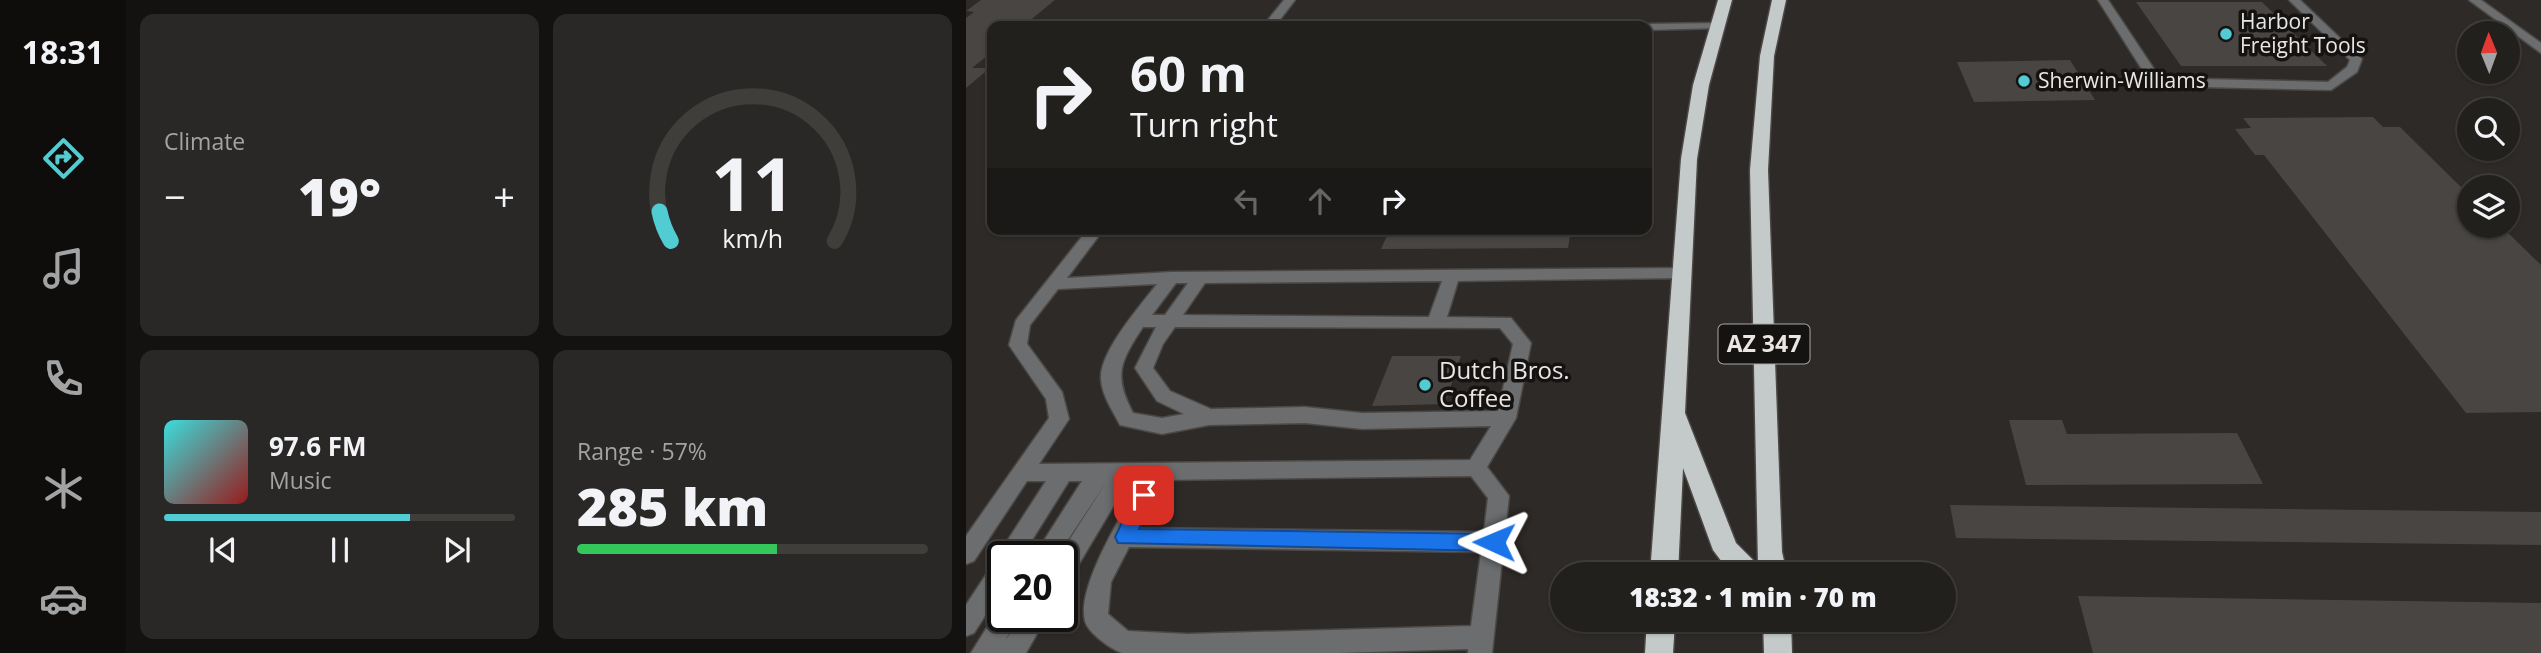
<!DOCTYPE html>
<html lang="en">
<head>
<meta charset="utf-8">
<style>
	body { margin:0; font-family:"Open Sans",sans-serif; background:#2a2826; color:#f1f3f6; height:100vh; display:flex; flex-direction:column; font-size:26px; white-space:nowrap }
	* { box-sizing:border-box; margin:0 }
	p { font-size:23px; color:#a2a3a4 }
	.icon { flex:none; width:38px; height:38px; fill:none; stroke:currentColor; stroke-width:2; stroke-linecap:round; stroke-linejoin:round }
	.map { position:relative; flex:1; overflow:hidden }
	.drawer { display:flex; flex-direction:column; gap:14px; padding:14px; background:#131210; width:840px }
	.drawer>* { flex:none }
	.banner { position:absolute; left:21px; top:21px; width:665px; height:214px; border-radius:14px; box-shadow:0 2px 5px #0004,0 0 0 2px #3f3e3b; background:#22201d; color:#f1f3f6; overflow:hidden }
	.needle { width:46px; rotate:359deg }
	.tools { position:absolute; left:1491px; top:21px; display:grid; gap:14px }
	.tools a { display:grid; place-items:center; width:63px; height:63px; border-radius:50%; background:#22201d; box-shadow:0 2px 5px #0004,0 0 0 2px #3f3e3b; font-size:35px }
	.speed { position:absolute; left:21px; top:541px; display:flex; gap:14px; font-size:35px; font-weight:700; text-align:center }
	.speed>* { display:grid; place-content:center; width:91px; height:91px; border-radius:50%; background:#22201d; box-shadow:0 2px 5px #0004,0 0 0 2px #3f3e3b; line-height:1 }
	.speed .limit { border:4px solid #111; border-radius:10px; background:#fff; color:#111 }
	.pin { position:absolute; display:grid; place-items:center; width:60px; height:60px; color:#fff; margin:-30px; border-radius:14px; box-shadow:0 4px 10px #0006 }
	.me { position:absolute; width:77px; margin:-38px; rotate:271deg; stroke-linejoin:round; filter:drop-shadow(0 0 5px #0008) }
	.turn { display:flex; align-items:center; gap:24px; height:147px; padding:0 28px; font-size:32px }
	.turn .icon { width:91px; height:91px; stroke-width:2.5 }
	.turn b { display:block; font-size:49px; line-height:60px }
	.lanes { display:flex; align-items:center; height:66px; padding:0 28px; background:#0003; justify-content:center; gap:35px; direction:ltr }
	.lanes .off { opacity:.35 }
	.big { font-size:52px; font-weight:800; line-height:1.1 }
	.drawer .widget { flex:1; display:flex; flex-direction:column; justify-content:center; gap:10px; min-width:0; padding:0 24px; border-radius:14px; background:#2a2826 }
	.drawer .dial { align-items:center; gap:0 }
	.dial svg { height:182px; overflow:visible; fill:none; stroke:#3f3e3b; stroke-width:7; stroke-linecap:round; text-anchor:middle }
	.dial text { fill:#f1f3f6; stroke:none }
	.song { display:flex; align-items:center; gap:21px }
	.cover { width:84px; height:84px; border-radius:10px; background:linear-gradient(135deg,hsl(180 70% 55%),hsl(0 70% 35%)) }
	.played { height:7px; border-radius:4px; background:linear-gradient(90deg,#51ccd3 70%,#3f3e3b 70%) }
	.keys { display:flex; justify-content:space-around; direction:ltr }
	.heat { display:flex; justify-content:space-between; align-items:center; font-size:38px; direction:ltr }
	.charge { height:10px; border-radius:5px; background:linear-gradient(90deg,#34c759 57%,#3f3e3b 0) }
	.drawer .tiles { flex:1; display:grid; gap:14px; grid-template-columns:repeat(2,1fr) }
	.trip { position:absolute; left:584px; top:562px; width:406px; height:70px; border-radius:35px; background:#22201d; box-shadow:0 2px 5px #0004,0 0 0 2px #3f3e3b; font-weight:800; line-height:70px; text-align:center }
	main { display:flex; flex:1; min-height:0 }
	.dock { display:flex; flex-direction:column; width:126px; justify-content:space-around; align-items:center; background:#0e0d0c; color:#a2a3a4 }
	.dock .icon { width:49px; height:49px }
	.dock .current { color:#51ccd3 }
	.dock b { font-size:32px; color:#f1f3f6 }
	.map>svg:first-child { display:block }
</style>
</head>
<body>
<main>
<nav class="dock">
<b>18:31</b>
<svg class="icon current" aria-label="directions" viewBox="0 0 24 24"><path d="M12 3l9 9-9 9-9-9zM9 14v-3h6M13 9l2 2-2 2"/></svg>
<svg class="icon" aria-label="music" viewBox="0 0 24 24"><path d="M9 18V5l10-2v13"/><circle cx="6" cy="18" r="3"/><circle cx="16" cy="16" r="3"/></svg>
<svg class="icon" aria-label="phone" viewBox="0 0 24 24"><path d="M5 4h4l2 5-3 2q2 4 5 5l2-3 5 2v4C11 20 4 13 5 4z"/></svg>
<svg class="icon" aria-label="climate" viewBox="0 0 24 24"><path d="M12 3v18M4 7l16 10M4 17L20 7"/></svg>
<svg class="icon" aria-label="car" viewBox="0 0 24 24"><path d="M5 17H2v-5l4-1 3-4h7l3 4 3 1v5h-3M9 17h6M6 11h13"/><circle cx="7" cy="17" r="2"/><circle cx="17" cy="17" r="2"/></svg>
</nav>
<section class="drawer">
<div class="tiles">
<div class="widget"><p>Climate</p>
<div class="heat"><a>−</a><b class="big">19°</b><a>+</a></div>
</div>
<div class="widget dial"><svg viewBox="0 0 100 80">
<path d="M14 69A42 42 0 1 1 86 69"/>
<path d="M14 69A42 42 0 0 1 9 56" stroke="#51ccd3"/>
<text x="50" y="56" font-size="32" font-weight="700">11</text>
<text x="50" y="72" font-size="11">km/h</text>
</svg></div>
<div class="widget">
<div class="song"><i class="cover"></i><div><b>97.6 FM</b><p>Music</p></div></div>
<div class="played"></div>
<div class="keys"><svg class="icon" aria-label="previous" viewBox="0 0 24 24"><path d="M18 5L8 12l10 7zM5 5v14"/></svg><svg class="icon" aria-label="pause" viewBox="0 0 24 24"><path d="M8 5v14M16 5v14"/></svg><svg class="icon" aria-label="next" viewBox="0 0 24 24"><path d="M6 5l10 7-10 7zM19 5v14"/></svg></div>
</div>
<div class="widget"><p>Range · 57%</p><b class="big">285 km</b><div class="charge"></div></div>
</div>
</section>
<div class="map">
<svg width="1575" height="653" viewBox="0 0 1575 653">
	<rect width="100%" height="100%" fill="#2e2a27"/>
	<!-- building -->
	<g fill="#494542">
		<path d="M15 0H89L57 26H26V52L6 68H24L0 88V18L8 12 0 11Z"/>
		<path d="M1170 2H1296L1361 66H1215Z"/>
		<path d="M1104 60 1129 100 1008 102 991 62Z"/>
		<path d="M1407 117 1417 127H1434L1503 195V226H1535L1575 265V412L1500 413 1298 155H1289L1269 129 1285 128 1277 118Z"/>
		<path d="M424 229H605L602 248 415 249Z"/>
		<path d="M426 356H495L479 404 406 406Z"/>
		<path d="M1043 420H1096L1101 434 1271 433 1297 484 1060 485Z"/>
		<path d="M984 505 1575 512V545L990 538Z"/>
		<path d="M1112 596 1575 603V653H1127Z"/>
	</g>
	<g fill="none" stroke-linecap="round" stroke-linejoin="round">
		<defs>
			<g id="minor">
				<path d="M318 0H329L309 26H297Z"/>
				<path d="M1132 0H1142L1194 78 1362 82 1381 67 1384 60 1323 0H1334L1396 59 1391 72 1365 90 1190 86 1184 82Z"/>
				<path d="M1503 0H1515L1575 43V53Z"/>
				<path d="M749 23 753 24V28L681 30V26H676L681 24Z"/>
				<path d="M122 229H138L101 278 205 272 716 268 724 273 716 278 492 281 481 317 545 318 565 343 550 418 521 467 543 496 526 653H502V649L372 653H156C145 649 122 633 119 621 110 586 158 512 175 480H163L104 579 96 582V556H93L141 481 91 556H68L116 481H103L56 556H37V588L8 633 0 636V605L29 561 34 559 36 549 80 481H61L8 561 0 564V536L83 418 80 399 43 345 50 320ZM476 281 463 317 217 315 239 283ZM210 283H222L199 315H186ZM191 284C175 305 133 352 135 379 136 396 147 411 154 425L196 434 243 425 339 423 396 429 525 426 504 460 73 464 103 419 96 392 61 344 64 325 92 289ZM177 327H190L169 368 191 401 218 414 196 418 167 413C147 375 154 362 177 327ZM209 327 534 328 547 344 532 411 396 413 339 407 245 409 204 391 187 368 197 344ZM505 476 522 498 518 532 172 528 196 480ZM163 547 515 552 505 626 221 634 162 631 142 614 145 582Z"/>
				<path d="M288 229H328C320 237 300 236 290 233Z"/>
				<path d="M37 607V616H53L39 641 56 616H81L60 653H5L33 608Z"/>
			</g>
			<g id="highway">
				<path d="M752 0H766L743 85 731 159 719 413 770 543 792 565 784 170 794 56 806 0H820L808 56 802 170 816 552 821 574H765L747 550 717 468 712 574H684L715 159 727 85Z"/>
				<path d="M681 620H709L707 653H679Z"/>
				<path d="M797 620H825L826 653H798Z"/>
			</g>
		</defs>
		<!-- minor casing -->
		<use href="#minor" stroke="#4c4845" stroke-width="3"/>
		<!-- highway casing -->
		<use href="#highway" stroke="#4c4845" stroke-width="3"/>
		<!-- minor -->
		<use href="#minor" fill="#6b6d6e" fill-rule="evenodd"/>
		<!-- highway -->
		<use href="#highway" fill="#c4caca" fill-rule="evenodd"/>
	</g>
	<!-- route -->
	<path fill="#1a73e8" stroke="#114b97" stroke-width="2" d="M178 487 185 489 188 495 173 529 528 534 535 536 538 542 535 549 528 551 152 543 149 537 152 531 172 489Z"/>
	<!-- markers -->
	<g fill="#51ccd3" stroke="#151312" stroke-width="2.5">
		<circle cx="1260" cy="34" r="7"/>
		<circle cx="1058" cy="81" r="7"/>
		<circle cx="459" cy="385" r="7"/>
	</g>
	<g text-anchor="middle" stroke-width="7" stroke-linejoin="round" paint-order="stroke">
		<!-- far-poi labels -->
		<g font-size="21" fill="#e9e6e4" stroke="#151312" text-anchor="start">
			<text x="1274" y="29">Harbor<tspan x="1274" dy="24">Freight Tools</tspan></text>
			<text x="1072" y="88">Sherwin-Williams</text>
		</g>
		<!-- shield labels -->
		<rect fill="#151312" stroke="#a9a7a5" stroke-width="2" x="752.5" y="324.5" width="91" height="39" rx="5"/>
		<g font-size="23" font-weight="bold" fill="#e9e6e4">
			<text x="798" y="352">AZ 347</text>
		</g>
		<!-- poi labels -->
		<g font-size="24" fill="#e9e6e4" stroke="#151312" text-anchor="start">
			<text x="473" y="379">Dutch Bros.<tspan x="473" dy="28">Coffee</tspan></text>
		</g>
	</g>
</svg>
<div class="tools">
<a><svg class="needle" viewBox="-14 -14 28 28"><path d="M0-13l5 13h-10z" fill="#e53935"/><path d="M0 13l5-13h-10z" fill="#a2a3a4"/></svg></a>
<a><svg class="icon" aria-label="search" viewBox="0 0 24 24"><circle cx="10" cy="10" r="6"/><path d="M15 15l6 6"/></svg></a>
<a><svg class="icon" aria-label="layers" viewBox="0 0 24 24"><path d="M12 4l9 5-9 5-9-5zM3 14l9 5 9-5"/></svg></a>
</div>
<div class="speed"><div class="limit">20</div></div>
<div class="pin" style="left:178px;top:495px;background:#d93025"><svg class="icon" aria-label="arrive" viewBox="0 0 24 24"><path d="M6 21V4h12l-3 4 3 4H6"/></svg></div>
<svg class="me" style="left:528px;top:542px" viewBox="-20 -20 40 40"><path d="M0-17L14 15 0 8-14 15z" fill="#1a73e8" stroke="#fff" stroke-width="4"/></svg>
<div class="trip">18:32 · 1 min · 70 m</div>
<div class="banner">
<div class="turn"><svg class="icon" aria-label="right" viewBox="0 0 24 24"><path d="M7 20v-9h11M14 6l5 5-5 5"/></svg><div><b>60 m</b>Turn right</div></div>
<div class="lanes"><svg class="icon off" aria-label="left" viewBox="0 0 24 24"><path d="M17 20v-9H6M10 6l-5 5 5 5"/></svg><svg class="icon off" aria-label="ahead" viewBox="0 0 24 24"><path d="M12 20V5M6 11l6-6 6 6"/></svg><svg class="icon" aria-label="right" viewBox="0 0 24 24"><path d="M7 20v-9h11M14 6l5 5-5 5"/></svg></div>
</div>
</div>
</main>
</body>
</html>
